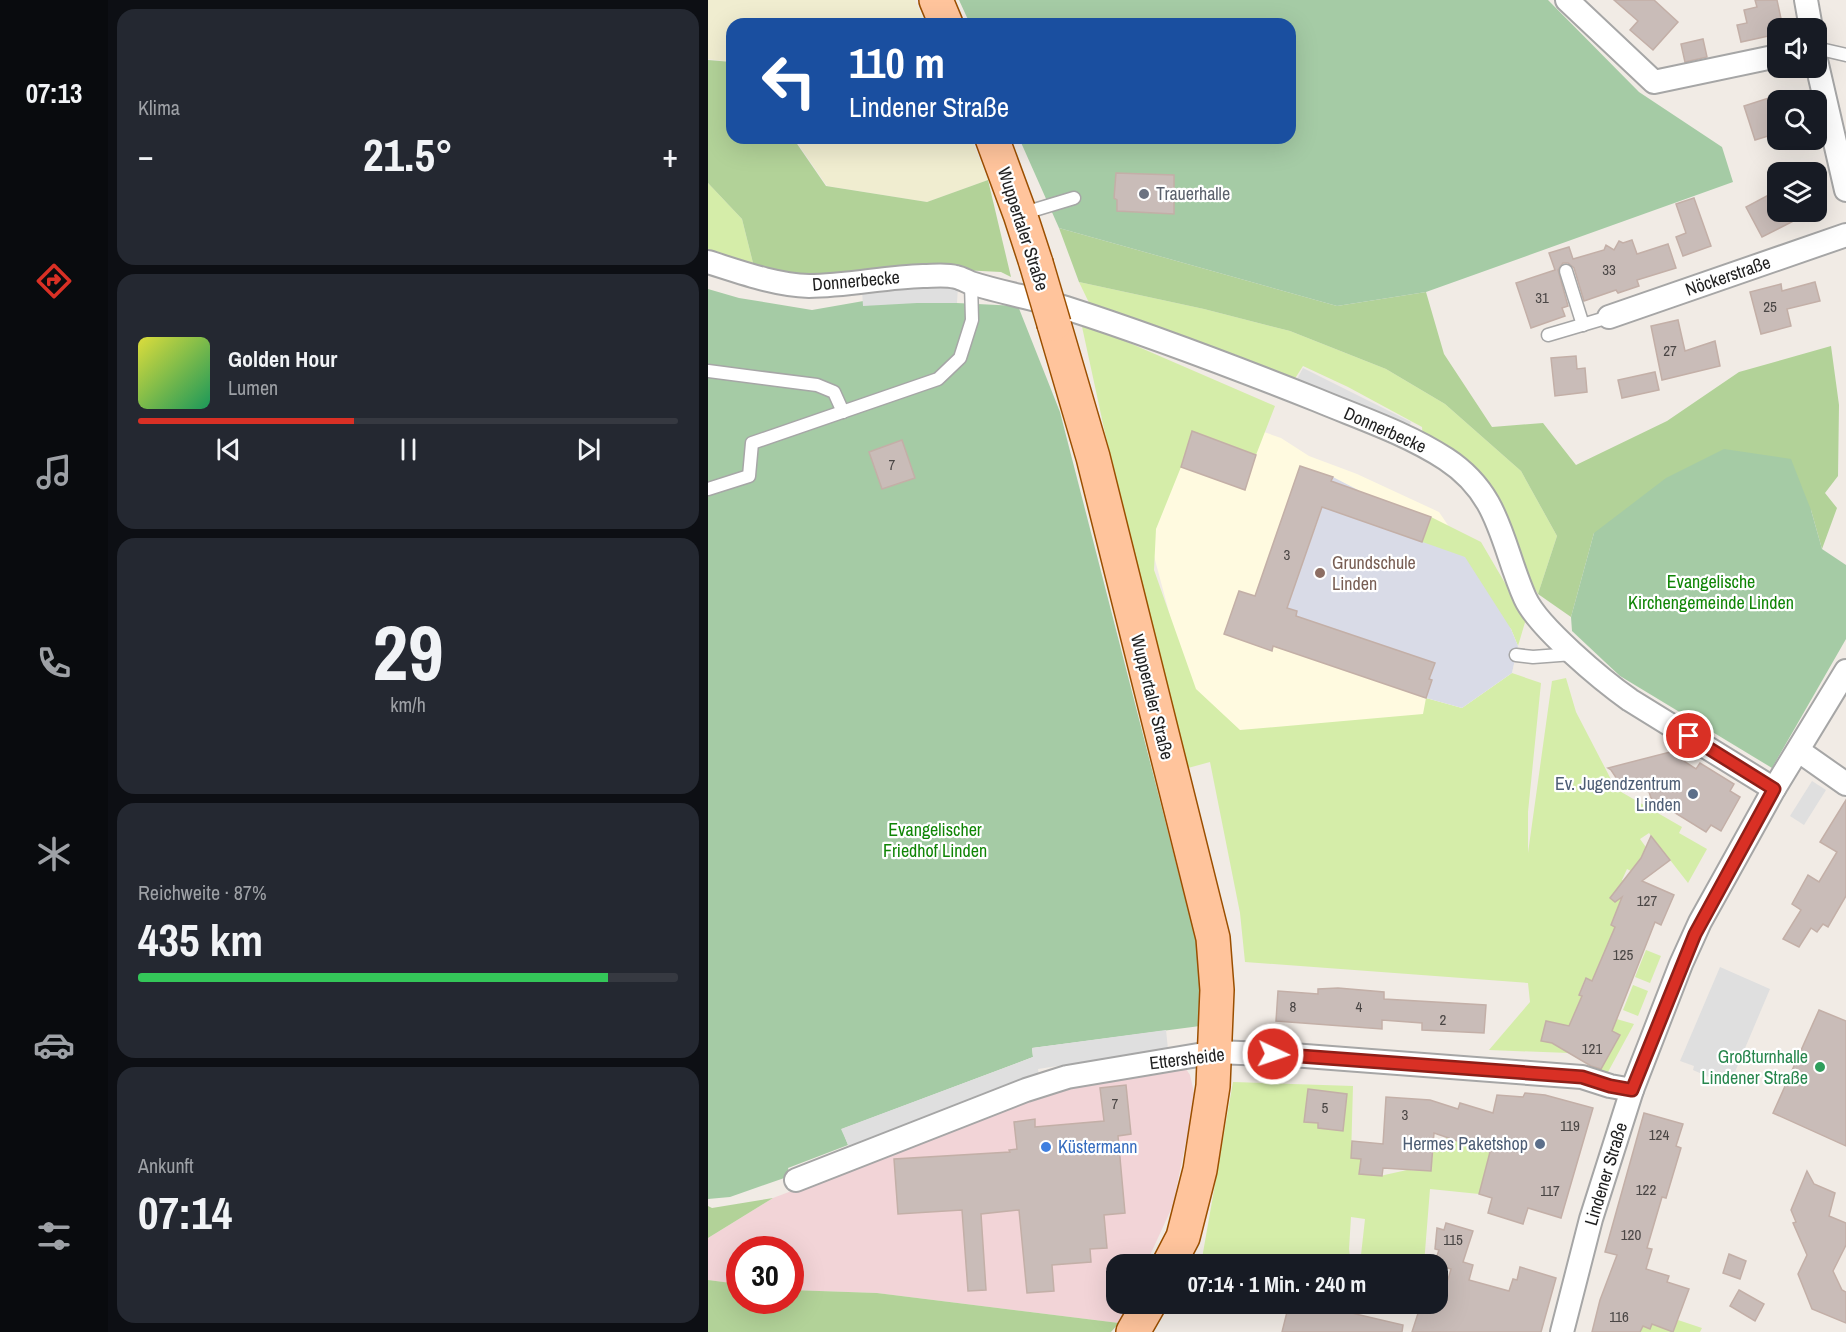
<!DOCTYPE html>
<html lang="de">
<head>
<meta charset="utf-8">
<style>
	body { margin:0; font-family:"Archivo Narrow",sans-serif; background:#242831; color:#f1f3f6; height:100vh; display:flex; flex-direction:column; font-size:22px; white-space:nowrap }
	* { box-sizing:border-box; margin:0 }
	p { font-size:20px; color:#9ea1a6 }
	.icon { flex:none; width:33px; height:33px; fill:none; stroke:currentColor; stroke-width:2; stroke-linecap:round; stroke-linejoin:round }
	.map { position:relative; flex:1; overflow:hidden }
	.sheet { display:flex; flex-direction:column; gap:9px; padding:9px; background:#0d0f14; width:600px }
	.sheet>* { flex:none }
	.banner { position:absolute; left:18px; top:18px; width:570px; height:126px; border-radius:18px; box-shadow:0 6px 24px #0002; background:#1a4fa0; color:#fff; overflow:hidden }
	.controls { position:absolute; left:1059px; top:18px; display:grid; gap:12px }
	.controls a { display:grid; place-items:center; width:60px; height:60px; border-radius:12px; background:#171b24; box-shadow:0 6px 24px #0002; font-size:30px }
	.speed { position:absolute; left:18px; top:1236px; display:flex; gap:12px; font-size:30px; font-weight:700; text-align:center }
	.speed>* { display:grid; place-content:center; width:78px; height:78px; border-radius:50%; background:#171b24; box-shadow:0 6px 24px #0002; line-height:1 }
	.speed .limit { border:9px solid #d22; background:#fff; color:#111 }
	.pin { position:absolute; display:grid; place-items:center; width:51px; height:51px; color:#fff; margin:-26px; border:3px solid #fff; border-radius:50%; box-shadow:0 2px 6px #0007 }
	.me { position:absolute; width:66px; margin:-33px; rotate:93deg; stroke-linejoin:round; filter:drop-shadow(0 0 4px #0008) }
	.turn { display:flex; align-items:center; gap:21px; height:126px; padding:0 24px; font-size:27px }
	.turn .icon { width:78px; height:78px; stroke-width:2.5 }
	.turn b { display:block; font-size:42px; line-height:51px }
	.big { font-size:45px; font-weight:700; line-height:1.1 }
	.sheet .tile { flex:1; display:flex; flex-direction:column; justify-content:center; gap:9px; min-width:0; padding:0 21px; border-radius:18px; background:#242831 }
	.sheet .dial { align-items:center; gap:0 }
	.dial b { font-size:78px; line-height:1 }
	.song { display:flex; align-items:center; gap:18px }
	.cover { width:72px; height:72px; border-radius:9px; background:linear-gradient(135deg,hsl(60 70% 55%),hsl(150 70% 35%)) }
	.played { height:6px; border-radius:3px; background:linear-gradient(90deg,#d93025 40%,#363941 40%) }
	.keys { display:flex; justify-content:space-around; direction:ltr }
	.heat { display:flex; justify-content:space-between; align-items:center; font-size:33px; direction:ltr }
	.charge { height:9px; border-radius:4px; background:linear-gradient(90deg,#34c759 87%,#363941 0) }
	.trip { position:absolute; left:398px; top:1254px; width:342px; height:60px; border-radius:18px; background:#171b24; box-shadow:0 6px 24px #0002; font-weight:700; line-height:60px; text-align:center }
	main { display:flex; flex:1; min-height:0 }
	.tab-bar { display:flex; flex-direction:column; width:108px; justify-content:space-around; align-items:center; background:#090b0e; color:#9ea1a6 }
	.tab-bar .icon { width:42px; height:42px }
	.tab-bar .selected { color:#d93025 }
	.tab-bar b { font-size:27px; color:#f1f3f6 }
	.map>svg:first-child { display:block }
</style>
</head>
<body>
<main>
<nav class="tab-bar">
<b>07:13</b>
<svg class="icon selected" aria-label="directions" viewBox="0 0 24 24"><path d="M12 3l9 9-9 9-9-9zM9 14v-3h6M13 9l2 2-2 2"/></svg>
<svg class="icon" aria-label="music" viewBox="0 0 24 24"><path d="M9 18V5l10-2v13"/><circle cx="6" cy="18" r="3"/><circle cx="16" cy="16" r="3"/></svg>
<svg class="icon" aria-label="phone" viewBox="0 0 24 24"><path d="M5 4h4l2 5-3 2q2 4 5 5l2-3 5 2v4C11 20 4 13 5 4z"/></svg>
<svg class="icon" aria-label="climate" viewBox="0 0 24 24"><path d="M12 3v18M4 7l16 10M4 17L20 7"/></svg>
<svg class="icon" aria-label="car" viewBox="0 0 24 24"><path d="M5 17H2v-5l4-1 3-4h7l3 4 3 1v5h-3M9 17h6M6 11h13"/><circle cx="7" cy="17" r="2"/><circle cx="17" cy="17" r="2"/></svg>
<svg class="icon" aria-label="filters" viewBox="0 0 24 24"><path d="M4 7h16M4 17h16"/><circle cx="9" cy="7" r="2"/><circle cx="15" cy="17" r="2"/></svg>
</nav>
<section class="sheet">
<div class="tile"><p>Klima</p>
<div class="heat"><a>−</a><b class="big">21.5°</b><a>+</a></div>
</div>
<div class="tile">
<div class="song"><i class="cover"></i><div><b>Golden Hour</b><p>Lumen</p></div></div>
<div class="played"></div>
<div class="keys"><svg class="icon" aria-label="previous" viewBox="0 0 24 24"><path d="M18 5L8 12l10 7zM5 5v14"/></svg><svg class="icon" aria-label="pause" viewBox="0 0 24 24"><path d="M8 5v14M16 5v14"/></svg><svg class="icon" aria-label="next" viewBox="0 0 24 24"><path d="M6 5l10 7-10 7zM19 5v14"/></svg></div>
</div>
<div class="tile dial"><b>29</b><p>km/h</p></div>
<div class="tile"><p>Reichweite · 87%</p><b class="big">435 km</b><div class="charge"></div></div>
<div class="tile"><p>Ankunft</p><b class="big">07:14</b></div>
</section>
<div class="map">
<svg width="1138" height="1332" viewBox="0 0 1138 1332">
	<rect width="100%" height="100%" fill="#f1ebe5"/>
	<!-- commercial -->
	<path fill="#f2d4d7" d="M476 1066 482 1075 487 1097 465 1205 438 1264H408V1304H420L411 1323 169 1293 83 1290 82 1250H32L31 1284 0 1280V1238L65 1198 365 1085Z"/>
	<!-- education -->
	<path fill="#fffae0" d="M447 394 573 438 601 456 649 474 731 512 813 633 804 673 785 721 501 762 407 410Z"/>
	<!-- farmland -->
	<g fill="#f0edd0">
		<path d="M0 0H207L217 24H24V62L0 59Z"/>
		<path d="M86 138H263L280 180 219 202 119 186Z"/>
	</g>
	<!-- grass -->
	<g fill="#d5eda9">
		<path d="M0 183 34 219 47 271 0 266Z"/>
		<path d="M371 282 496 309 582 331 678 369 737 404 813 471 849 536 830 594 796 537 754 485 716 453 714 427 640 387 595 366 586 380 526 354 505 359 385 311Z"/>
		<path d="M373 322 567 406 548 455 484 431 473 467 448 529 446 570 488 689 532 730 715 714 718 698 754 708 804 673 833 683 820 812V853L844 681 858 678 868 712 908 789 974 827 971 833 999 849 980 883 941 833 932 839 940 850 927 873 919 869 914 880 922 884 903 925 910 929 899 946 885 981 877 979 871 994 905 1018 926 1024 900 1072 891 1071 861 1053 781 1050 822 1002 820 983 537 962 532 913 502 762 480 768 397 433Z"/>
		<path d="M723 517 773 542 818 619 810 646 803 629 714 542Z"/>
		<path d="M938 950 953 956 942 983 927 977Z"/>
		<path d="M925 985 940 991 930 1016 915 1010Z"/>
		<path d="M525 1082 645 1086 643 1157 653 1159 651 1174 672 1176 699 1170 723 1171 726 1141 741 1138 782 1152 771 1194 722 1189 716 1264H652L657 1219 643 1217 641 1249 643 1264H493Z"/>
		<path d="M970 1320 994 1328 992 1332H932L935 1326 942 1329 944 1324 965 1331Z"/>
	</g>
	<!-- forest -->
	<g fill="#b2d298">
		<path d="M0 60 24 62V138H85L118 186 219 202 280 180 303 277 293 272 234 269 95 280 47 271 34 219 0 183Z"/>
		<path d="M351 228 629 306 718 292 736 354 784 427 835 423 868 465 959 421 1031 372 1123 346 1131 405 1130 476 1117 493 1129 508 1114 549 1103 510 886 533 863 617 830 594 849 536 813 471 737 404 678 369 582 331 496 309 371 282Z"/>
		<path d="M65 1198 0 1238V1206L4 1208Z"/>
		<path d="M0 1280 31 1284 32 1300H82L83 1290 169 1293 411 1323 403 1332H0Z"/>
	</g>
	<!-- cemetery -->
	<g fill="#a5cba5">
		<path d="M251 0H840L931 92 1014 147 1025 182 718 292 629 306 351 228 311 138H582V24H262Z"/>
		<path d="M0 289 31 298 104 310 167 299 310 306 352 412 495 968 492 1026 324 1048 325 1057 134 1129 140 1145 80 1168 82 1176 22 1197 0 1199Z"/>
		<path d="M1016 449 1083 459 1103 510 1114 549 1138 565V639L1064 768 912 676 864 631 863 617 886 533 958 478Z"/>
	</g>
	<!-- parking -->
	<g fill="#dfdfdf">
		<path d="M250 286 249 303H209L155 306 154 290Z"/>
		<path d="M595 368 703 422 697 435 588 381Z"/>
		<path d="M1104 781 1118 790 1096 825 1082 816Z"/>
		<path d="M1012 967 1062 989 1021 1086 985 1070 986 1066 972 1061Z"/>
		<path d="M458 1030 460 1049 330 1069 331 1077 141 1147 133 1129 325 1057 324 1048Z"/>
	</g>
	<!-- plaza -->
	<path fill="#d9dbe7" d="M625 477 650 490 641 516 757 557 803 629 810 646 804 673 754 708 718 698 724 680 721 679 727 663 588 616 589 611 579 608Z"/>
	<!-- building -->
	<g fill="#c9bcb8" stroke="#c3afa7" stroke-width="1.5">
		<path d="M906 0H946L970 22 945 50 922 30 930 21Z"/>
		<path d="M1047 0H1069L1075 28H1070V34L1033 42 1029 25 1039 23 1036 10 1049 7Z"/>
		<path d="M995 39 999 57 977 62 973 44Z"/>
		<path d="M1070 95V133L1047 140 1036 106Z"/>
		<path d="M408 173 466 175V214L409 211V200L406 198Z"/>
		<path d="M1070 190V212H1103L1054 237 1038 207Z"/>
		<path d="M986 198 1003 246 975 256 968 237 978 233 968 204Z"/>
		<path d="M924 240 929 254 960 244 968 268 929 280 931 286 910 293 908 290 876 301 866 268 860 263H855L850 270 860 306 854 308 857 316 823 328 808 283 847 270 841 253 861 247 865 259 896 250 898 245 906 250 911 241 915 243Z"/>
		<path d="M1107 282 1112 301 1079 309 1083 326 1053 334 1042 292 1073 284 1074 291Z"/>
		<path d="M970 320 977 351 1007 341 1012 366 954 380 943 326Z"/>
		<path d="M868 356 869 369 877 368 879 392 847 396 843 358Z"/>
		<path d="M947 372 951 390 914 398 910 380Z"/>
		<path d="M484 431 548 455 537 490 473 467Z"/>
		<path d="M194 440 207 478 174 489 161 452Z"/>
		<path d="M592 466 625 477 623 481 723 517 714 542 614 507 579 608 589 611 588 616 727 663 721 679 724 680 718 698 565 646 564 651 516 634 531 591 547 596Z"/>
		<path d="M962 752 988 769 992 763 1026 784 1022 791 1032 797 1013 831 1003 825 998 832 943 798 941 792 921 780 913 785 903 770 900 768Z"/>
		<path d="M1138 800V896L1120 927 1115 924 1109 932 1103 928 1091 947 1075 939 1093 910 1084 904 1100 875 1111 882 1129 852 1112 842Z"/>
		<path d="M943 836 962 860 934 881 966 895 953 925 947 922 904 1031 912 1035 893 1069 883 1066 844 1043 833 1041 838 1021 861 1026 874 996 871 995 878 978 884 981 907 927 903 925 914 897 907 902 902 898 933 858Z"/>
		<path d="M630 988 676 992V999L778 1005 776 1033 714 1030V1023L674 1020V1029L568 1021 570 991 610 994V989Z"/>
		<path d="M1111 1010 1138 1021V1146L1065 1113Z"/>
		<path d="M418 1085 423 1134 410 1136 417 1213 396 1215 399 1248 382 1249 383 1262 344 1265 346 1291 319 1293 311 1210 273 1214 278 1290 260 1291 254 1210 190 1214 186 1159 302 1152 301 1150 309 1149 306 1122 327 1119V1127L396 1121 392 1088Z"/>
		<path d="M600 1089 639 1094 635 1131 610 1128V1123L596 1122Z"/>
		<path d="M817 1093 837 1095 885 1108 853 1218 820 1208 815 1224 780 1213 784 1198 771 1194 782 1152 726 1133 723 1171 675 1168 674 1176 651 1174 653 1159 643 1158 644 1141 675 1144 678 1097 722 1100 750 1109 752 1103 785 1113 789 1095 815 1097Z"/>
		<path d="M936 1113 975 1124 968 1146 973 1148 958 1198 954 1197 939 1248 944 1249 938 1269 961 1276 959 1282 981 1289 965 1332 944 1324 942 1329 935 1326 932 1332H884L892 1300 909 1255 897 1252Z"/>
		<path d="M1099 1171 1106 1184 1127 1193 1121 1216 1138 1223V1245L1125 1271 1134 1290 1138 1292V1323L1104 1309 1090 1274 1099 1255 1085 1223 1088 1222 1083 1210Z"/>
		<path d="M738 1223 765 1231 755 1262 765 1265 761 1280 801 1291 805 1279 809 1280 812 1267 848 1278 833 1332H704L713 1304 732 1307 743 1269 726 1264 731 1250 727 1249 729 1228 736 1230Z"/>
		<path d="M1021 1254 1038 1261 1032 1279 1015 1273Z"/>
		<path d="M1031 1290 1056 1304 1047 1321 1022 1306Z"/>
		<path d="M581 1304H605L695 1325 694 1332H574Z"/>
	</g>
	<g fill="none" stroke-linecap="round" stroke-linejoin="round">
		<defs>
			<g id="service">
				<path d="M1108 48 1138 55"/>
				<path d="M313 214 366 198"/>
				<path d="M858 271 875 325"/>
				<path d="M840 335 901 317"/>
				<path d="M0 371 109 385 126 392 135 412"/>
				<path d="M0 489 41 476 44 443 230 379 252 358 264 320 263 283"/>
				<path d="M808 655 825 657 865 654"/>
			</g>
			<g id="minor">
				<path d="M859 0 946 82 1070 56"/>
				<path d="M1098 0 1103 28"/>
				<path d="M1108 60 1138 190"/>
				<path d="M0 262C32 272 67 285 101 286 139 286 177 277 215 276 225 276 237 274 248 277 253 278 258 281 263 283 294 293 326 298 358 308 442 335 526 367 609 400 652 418 698 433 738 459 793 495 793 544 817 598 830 627 895 681 922 700L1066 789"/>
				<path d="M901 317 1138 235"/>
				<path d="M1091 751 1138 784"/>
				<path d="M88 1180 318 1090 359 1077 508 1052 584 1055 874 1077 902 1086 924 1090"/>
				<path d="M854 1332 883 1219 924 1090 973 964 992 922 1066 789 1138 671"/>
			</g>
			<g id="primary">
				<path d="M228 0 238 24"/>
				<path d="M284 138 312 214 328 263"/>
				<path d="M346 324 385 457 505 938 509 990 505 1086 492 1170 475 1237 461 1264"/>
				<path d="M425 1332 441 1304"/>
			</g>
		</defs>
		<!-- service casing -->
		<use href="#service" stroke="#a6a6a6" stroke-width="15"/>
		<!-- minor casing -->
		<use href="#minor" stroke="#a6a6a6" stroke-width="26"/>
		<!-- primary casing -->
		<use href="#primary" stroke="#9b4f00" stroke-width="36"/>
		<!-- service -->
		<use href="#service" stroke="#fff" stroke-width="12"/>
		<!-- minor -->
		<use href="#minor" stroke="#fff" stroke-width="22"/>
		<!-- primary -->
		<use href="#primary" stroke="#ffc49c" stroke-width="33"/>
		<defs>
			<path id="primary-bridge" d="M328 263 346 324"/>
		</defs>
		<!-- primary-bridge casing -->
		<use href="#primary-bridge" stroke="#9b4f00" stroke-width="36" stroke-linecap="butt"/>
		<!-- primary-bridge -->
		<use href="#primary-bridge" stroke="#ffc49c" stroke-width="33"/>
	</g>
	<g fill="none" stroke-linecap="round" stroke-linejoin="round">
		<defs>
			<path id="route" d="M565 1054 874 1077 902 1086 924 1090 987 934 1066 789 981 736"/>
		</defs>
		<!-- route casing -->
		<use href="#route" stroke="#8d1f18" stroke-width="15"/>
		<!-- route -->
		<use href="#route" stroke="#d93025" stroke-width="10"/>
	</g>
	<!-- markers -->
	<circle fill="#6b7280" stroke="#fff" stroke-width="2" cx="436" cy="194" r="6"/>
	<circle fill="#8d6e63" stroke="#fff" stroke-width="2" cx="612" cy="573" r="6"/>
	<g fill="#5c6f8a" stroke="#fff" stroke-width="2">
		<circle cx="985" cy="794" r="6"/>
		<circle cx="832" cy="1144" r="6"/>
	</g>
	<circle fill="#2e9e5b" stroke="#fff" stroke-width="2" cx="1112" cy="1067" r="6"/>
	<circle fill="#3f7fe0" stroke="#fff" stroke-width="2" cx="338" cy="1147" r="6"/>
	<g text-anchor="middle" stroke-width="4.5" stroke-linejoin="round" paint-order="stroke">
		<!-- number labels -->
		<g font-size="15" fill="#4a4645">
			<text x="901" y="275">33</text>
			<text x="834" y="303">31</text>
			<text x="1062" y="312">25</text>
			<text x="962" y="356">27</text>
			<text x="184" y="470">7</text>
			<text x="579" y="560">3</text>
			<text x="939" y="906">127</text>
			<text x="915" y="960">125</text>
			<text x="585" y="1012">8</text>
			<text x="651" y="1012">4</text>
			<text x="735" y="1025">2</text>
			<text x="884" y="1054">121</text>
			<text x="407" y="1109">7</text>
			<text x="617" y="1113">5</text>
			<text x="697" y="1120">3</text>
			<text x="862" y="1131">119</text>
			<text x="951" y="1140">124</text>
			<text x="938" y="1195">122</text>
			<text x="842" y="1196">117</text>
			<text x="923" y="1240">120</text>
			<text x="745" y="1245">115</text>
			<text x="911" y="1322">116</text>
		</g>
		<!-- worship labels -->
		<g font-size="18" fill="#5b616d" stroke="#fff" text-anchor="start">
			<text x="448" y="200">Trauerhalle</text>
		</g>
		<!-- street labels -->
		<g font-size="18" fill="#1f1f1f" stroke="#fff">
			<text transform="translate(315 229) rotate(72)" y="6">Wuppertaler Straße</text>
			<text transform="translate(1020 276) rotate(-19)" y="6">Nöckerstraße</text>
			<text transform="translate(148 281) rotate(-5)" y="6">Donnerbecke</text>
			<text transform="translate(677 430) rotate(24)" y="6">Donnerbecke</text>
			<text transform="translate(444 697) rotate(76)" y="6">Wuppertaler Straße</text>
			<text transform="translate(479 1059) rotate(-7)" y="6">Ettersheide</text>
			<text transform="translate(898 1174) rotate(-73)" y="6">Lindener Straße</text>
		</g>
		<!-- education labels -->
		<g font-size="18" fill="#785e54" stroke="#fff" text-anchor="start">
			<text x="624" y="569">Grundschule<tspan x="624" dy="21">Linden</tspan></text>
		</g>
		<!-- park labels -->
		<g font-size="18" fill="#108506" stroke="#fff">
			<text x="1003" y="588">Evangelische<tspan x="1003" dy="21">Kirchengemeinde Linden</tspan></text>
			<text x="227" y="836">Evangelischer<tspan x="227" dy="21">Friedhof Linden</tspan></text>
		</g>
		<!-- service labels -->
		<g font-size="18" fill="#4e5e75" stroke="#fff" text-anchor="end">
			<text x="973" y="790">Ev. Jugendzentrum<tspan x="973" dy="21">Linden</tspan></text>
			<text x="820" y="1150">Hermes Paketshop</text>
		</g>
		<!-- leisure labels -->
		<g font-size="18" fill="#27864d" stroke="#fff" text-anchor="end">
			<text x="1100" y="1063">Großturnhalle<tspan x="1100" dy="21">Lindener Straße</tspan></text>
		</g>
		<!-- shop labels -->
		<g font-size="18" fill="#366cbe" stroke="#fff" text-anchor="start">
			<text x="350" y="1153">Küstermann</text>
		</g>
	</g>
</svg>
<div class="controls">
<a><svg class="icon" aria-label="sound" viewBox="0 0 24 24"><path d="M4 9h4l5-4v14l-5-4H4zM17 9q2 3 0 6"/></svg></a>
<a><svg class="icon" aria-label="search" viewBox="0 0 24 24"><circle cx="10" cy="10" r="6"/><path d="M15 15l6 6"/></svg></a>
<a><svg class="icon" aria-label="layers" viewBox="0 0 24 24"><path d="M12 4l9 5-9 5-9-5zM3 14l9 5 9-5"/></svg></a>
</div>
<div class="speed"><div class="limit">30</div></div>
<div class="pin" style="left:981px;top:736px;background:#d93025"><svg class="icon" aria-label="arrive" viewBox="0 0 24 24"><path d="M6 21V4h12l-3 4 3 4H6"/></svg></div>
<svg class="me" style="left:565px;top:1054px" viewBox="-20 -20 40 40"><circle r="17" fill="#d93025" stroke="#fff" stroke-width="3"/><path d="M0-11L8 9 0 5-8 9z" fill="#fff"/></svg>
<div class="trip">07:14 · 1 Min. · 240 m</div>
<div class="banner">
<div class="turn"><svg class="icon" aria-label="left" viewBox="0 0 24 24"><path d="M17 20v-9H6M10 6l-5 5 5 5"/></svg><div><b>110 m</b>Lindener Straße</div></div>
</div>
</div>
</main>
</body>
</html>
